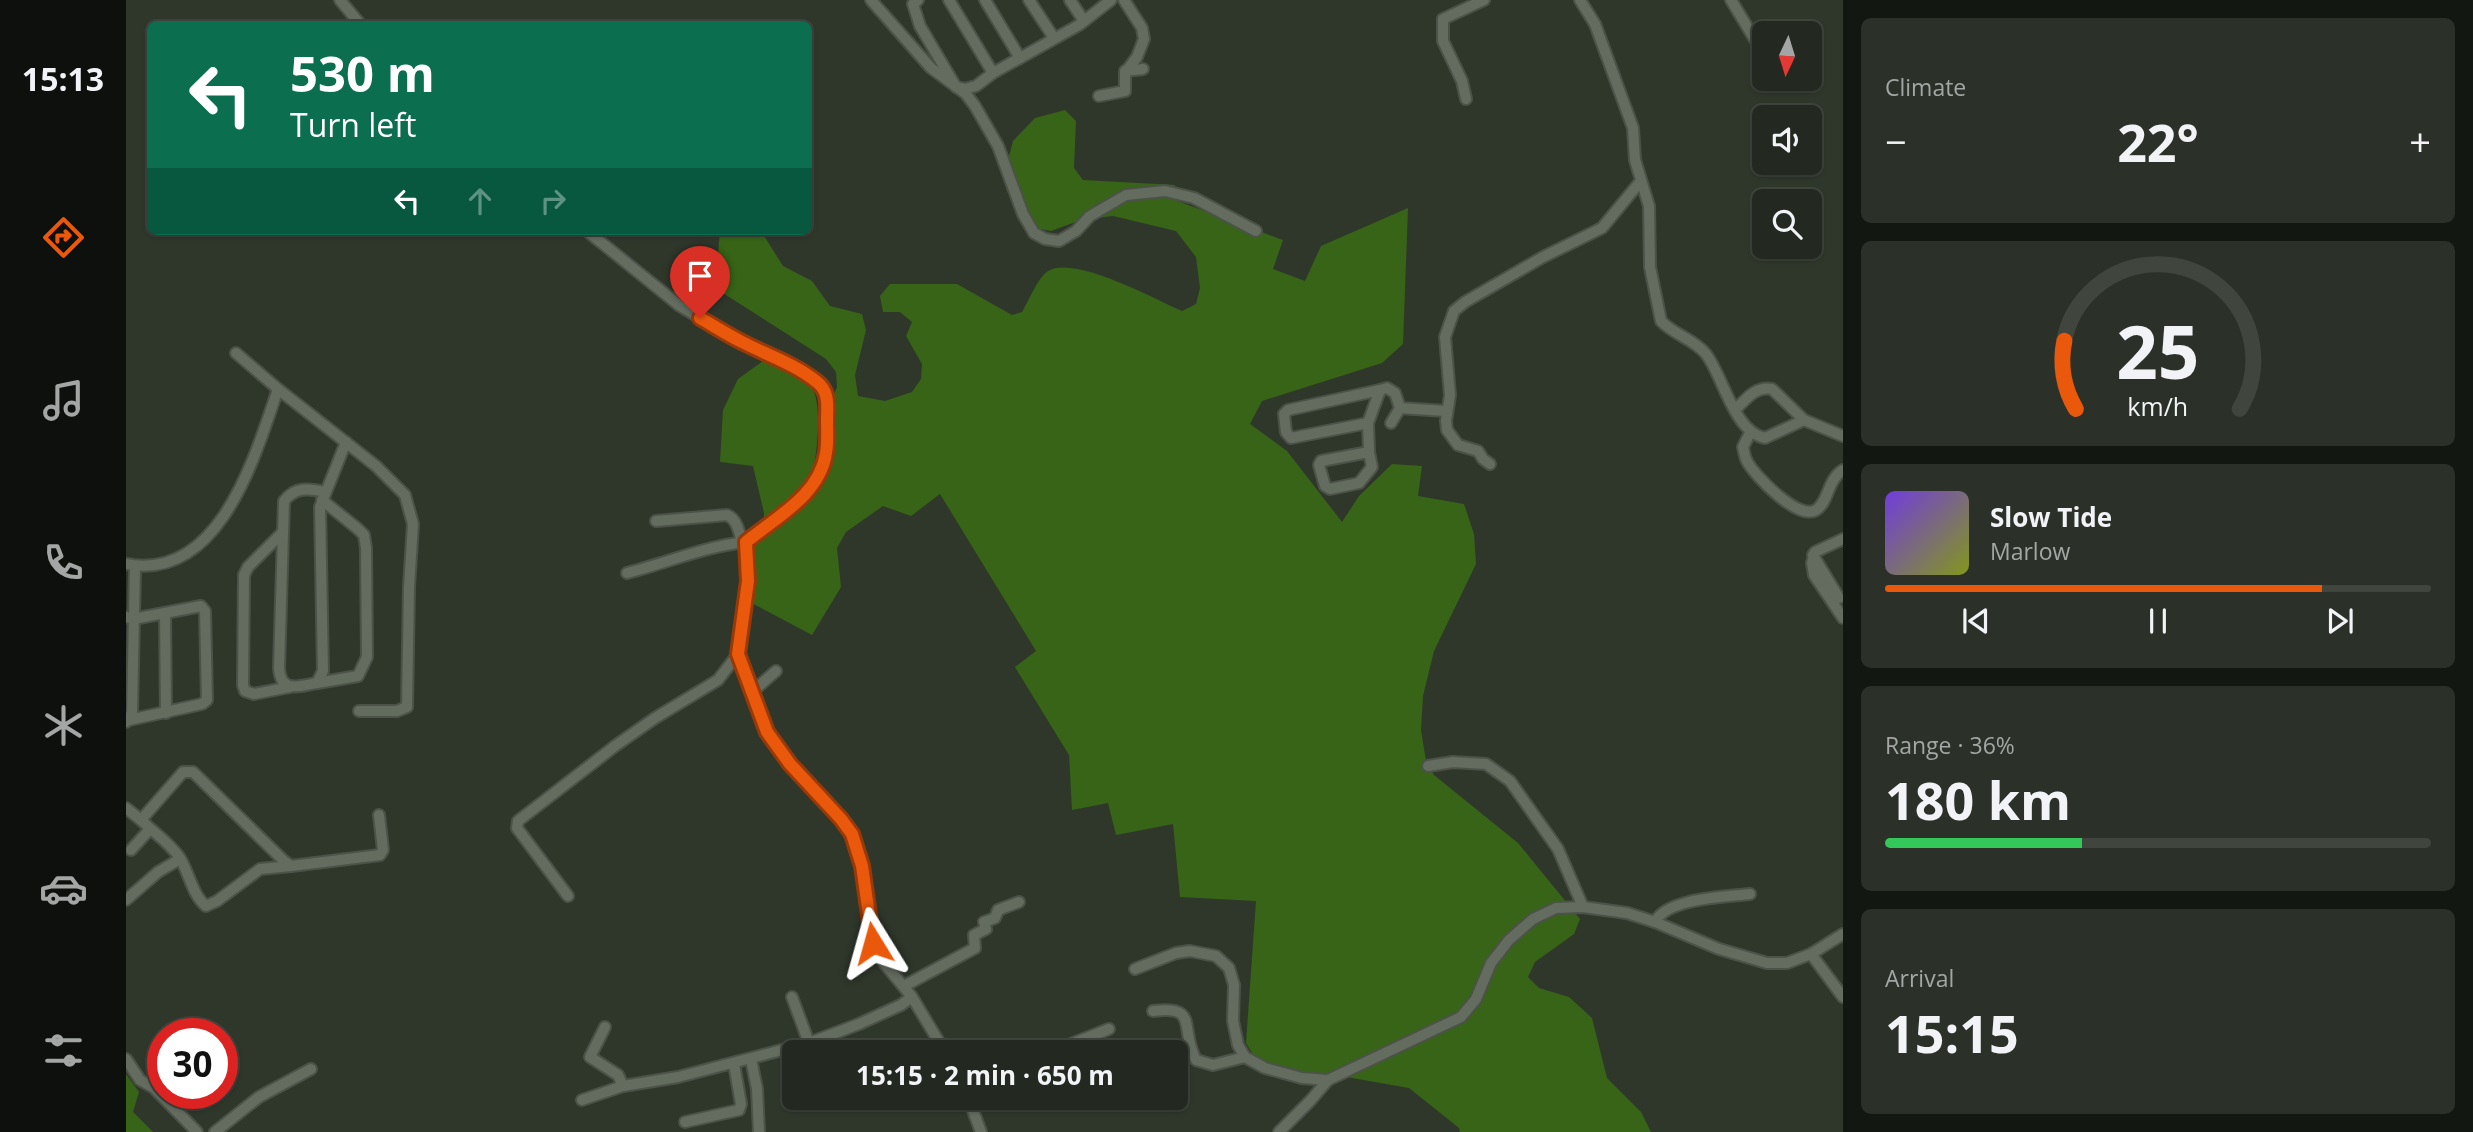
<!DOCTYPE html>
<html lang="en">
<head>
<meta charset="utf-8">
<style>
	body { margin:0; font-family:"Open Sans",sans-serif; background:#2b3129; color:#f1f3f6; height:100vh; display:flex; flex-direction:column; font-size:26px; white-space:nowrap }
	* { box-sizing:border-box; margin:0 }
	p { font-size:23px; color:#a3a6a5 }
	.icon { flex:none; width:38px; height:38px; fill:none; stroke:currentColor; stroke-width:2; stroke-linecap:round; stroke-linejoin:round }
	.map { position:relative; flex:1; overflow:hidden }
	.details { display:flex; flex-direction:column; gap:18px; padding:18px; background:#131712; width:630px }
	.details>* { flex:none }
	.top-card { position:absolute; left:21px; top:21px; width:665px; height:214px; border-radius:10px; box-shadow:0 2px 5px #0004,0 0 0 2px #40453e; background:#0b6e4f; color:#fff; overflow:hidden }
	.needle { width:46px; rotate:184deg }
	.controls { position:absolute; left:1626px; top:21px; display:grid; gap:14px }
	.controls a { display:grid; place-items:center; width:70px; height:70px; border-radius:10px; background:#232920; box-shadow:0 2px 5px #0004,0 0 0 2px #40453e; font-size:35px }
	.speed { position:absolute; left:21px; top:1018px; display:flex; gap:14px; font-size:35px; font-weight:700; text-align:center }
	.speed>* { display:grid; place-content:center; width:91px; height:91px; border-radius:50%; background:#232920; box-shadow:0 2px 5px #0004,0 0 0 2px #40453e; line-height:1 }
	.speed .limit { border:10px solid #d22; background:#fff; color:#111 }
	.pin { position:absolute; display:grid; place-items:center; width:60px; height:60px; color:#fff; margin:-72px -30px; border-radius:50% 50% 50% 0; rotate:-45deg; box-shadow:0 0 7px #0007 }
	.pin .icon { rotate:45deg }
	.me { position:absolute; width:77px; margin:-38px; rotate:352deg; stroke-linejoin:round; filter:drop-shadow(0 0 5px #0008) }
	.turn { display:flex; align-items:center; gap:24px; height:147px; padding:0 28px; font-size:32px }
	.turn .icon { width:91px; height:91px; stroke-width:2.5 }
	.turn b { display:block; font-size:49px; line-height:60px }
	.lanes { display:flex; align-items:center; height:66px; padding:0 28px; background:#0003; justify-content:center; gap:35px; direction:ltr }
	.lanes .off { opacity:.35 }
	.big { font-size:52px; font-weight:700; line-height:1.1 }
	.details .widget { flex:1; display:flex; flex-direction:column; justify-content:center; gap:10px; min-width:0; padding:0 24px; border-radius:10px; background:#2b3129 }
	.details .dial { align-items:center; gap:0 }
	.dial svg { height:182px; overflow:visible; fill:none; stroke:#40453e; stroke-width:7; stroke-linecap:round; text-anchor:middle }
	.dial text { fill:#f1f3f6; stroke:none }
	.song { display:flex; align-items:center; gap:21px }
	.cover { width:84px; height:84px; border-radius:10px; background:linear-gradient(135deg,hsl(260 70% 55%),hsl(70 70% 35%)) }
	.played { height:7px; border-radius:4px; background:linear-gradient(90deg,#ea580c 80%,#40453e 80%) }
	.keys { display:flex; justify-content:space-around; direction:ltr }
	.heat { display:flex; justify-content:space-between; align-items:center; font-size:38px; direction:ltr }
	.charge { height:10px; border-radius:5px; background:linear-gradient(90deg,#34c759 36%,#40453e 0) }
	.trip { position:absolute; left:656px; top:1040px; width:406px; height:70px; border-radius:10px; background:#232920; box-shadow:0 2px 5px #0004,0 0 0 2px #40453e; font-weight:700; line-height:70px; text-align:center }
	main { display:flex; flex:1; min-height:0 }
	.tab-bar { display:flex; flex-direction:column; width:126px; justify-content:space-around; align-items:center; background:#0e100d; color:#a3a6a5 }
	.tab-bar .icon { width:49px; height:49px }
	.tab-bar .current { color:#ea580c }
	.tab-bar b { font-size:32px; color:#f1f3f6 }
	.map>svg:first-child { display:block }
</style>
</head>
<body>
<main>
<nav class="tab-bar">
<b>15:13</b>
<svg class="icon current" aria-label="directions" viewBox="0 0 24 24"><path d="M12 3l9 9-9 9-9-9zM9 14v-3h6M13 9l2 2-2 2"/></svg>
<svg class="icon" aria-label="music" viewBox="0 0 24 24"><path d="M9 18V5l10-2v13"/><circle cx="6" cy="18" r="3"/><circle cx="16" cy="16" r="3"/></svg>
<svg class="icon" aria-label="phone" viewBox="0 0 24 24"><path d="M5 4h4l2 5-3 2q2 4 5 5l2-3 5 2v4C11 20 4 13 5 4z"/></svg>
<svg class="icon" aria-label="climate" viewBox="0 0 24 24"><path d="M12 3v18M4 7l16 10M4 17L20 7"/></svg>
<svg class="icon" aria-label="car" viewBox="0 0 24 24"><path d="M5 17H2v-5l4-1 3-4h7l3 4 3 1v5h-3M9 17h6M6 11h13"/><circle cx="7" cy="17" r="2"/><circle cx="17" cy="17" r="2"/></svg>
<svg class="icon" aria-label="filters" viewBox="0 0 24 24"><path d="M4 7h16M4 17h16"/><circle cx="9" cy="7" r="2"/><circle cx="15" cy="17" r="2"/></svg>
</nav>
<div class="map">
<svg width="1717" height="1132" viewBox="0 0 1717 1132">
	<rect width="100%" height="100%" fill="#2f372b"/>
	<!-- green -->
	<g fill="#376417">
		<path d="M939 110 950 121 948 168 957 180 1049 185 1046 199 1157 240 1147 269 1179 281 1195 246 1282 208 1277 344 1256 363 1136 401 1124 424 1161 451 1216 522 1233 496 1266 464 1296 466 1292 496 1338 504 1348 534 1350 564 1308 651 1297 696 1295 730 1300 761 1308 775 1392 843 1454 919 1448 934 1409 962 1402 977 1413 988 1443 997 1466 1018 1481 1078 1515 1112 1525 1132H1334L1333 1128 1283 1088 1203 1074 1187 1078 1156 1071 1128 1056 1120 1043 1130 901 1054 897 1047 824 990 835 982 803 946 810 943 755 889 667 910 651 814 494 785 516 757 506 720 532 711 548 715 587 686 635 618 599 621 542 638 527V513L627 466 594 462 597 410 612 379 641 358C653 365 674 372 683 383 700 402 689 465 684 490L702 467 705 402 711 387 710 372 700 359 589 288 594 231H635L657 266 686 281 704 306 736 314 740 330 729 375 732 396 759 401 786 392 795 379 796 364 780 336 786 322 774 312H757L754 296 764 284H831L886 315 896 312C902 302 913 276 922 271 949 255 1028 299 1056 311L1070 304 1074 288 1070 257 1050 231 987 216 955 220 925 231 909 228 896 218 880 189 879 172 887 141 909 118Z"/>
		<path d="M0 1074 13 1092 7 1112 27 1132H0Z"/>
	</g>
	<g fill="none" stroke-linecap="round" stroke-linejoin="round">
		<defs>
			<g id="minor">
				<path d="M214 0 234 24"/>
				<path d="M745 0 805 68 840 94 849 106 872 146 897 214 908 233 919 239 933 241 950 231 964 216 1000 195 1039 191 1068 198 1130 231"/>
				<path d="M792 0 787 4 794 26 830 87 839 89 850 86 867 73 953 25 985 0"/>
				<path d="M823 0 867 73"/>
				<path d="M859 0 894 58"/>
				<path d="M903 0 928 38"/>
				<path d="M944 0 958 21"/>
				<path d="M1454 0 1469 24 1507 128 1509 160 1523 206 1524 267 1535 321C1548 335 1568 339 1580 354 1597 376 1608 432 1639 438L1678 420 1717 436"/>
				<path d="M1605 0 1634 48"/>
				<path d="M999 71 1017 69"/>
				<path d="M973 96 999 91V73L1011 57 1018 39 1016 28 998 0"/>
				<path d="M1340 99 1336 81 1317 41V19L1358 0"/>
				<path d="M461 231 554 306 616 343 652 358 693 383 699 390 701 400 700 453 695 472 687 485 668 504 620 542 622 581 612 654 641 732 664 764 715 819 726 834 736 866 747 943 754 958 786 997 819 1052"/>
				<path d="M110 353 152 389 250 466 279 495 287 524 283 587 281 707 271 711H233"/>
				<path d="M1254 390 1261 388 1269 393 1274 408 1265 423"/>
				<path d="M1274 408 1320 411"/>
				<path d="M1610 409C1621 398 1630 386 1646 389L1678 420"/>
				<path d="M1242 423 1165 438 1160 432 1158 414 1162 410 1254 390 1242 423 1243 452"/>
				<path d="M1624 433 1617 447C1618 452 1619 459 1622 463 1631 478 1673 521 1690 510 1703 502 1701 480 1717 470"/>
				<path d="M1243 452 1246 467 1233 483 1204 489 1199 486 1193 465 1195 461Z"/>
				<path d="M1364 464 1357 459 1352 451 1332 445 1321 430 1320 421 1324 395 1319 337 1328 311 1339 302 1417 257 1476 228 1514 182"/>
				<path d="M199 492C182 488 169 487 158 501L153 668C155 694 172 686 191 683L197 671 194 507 220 442"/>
				<path d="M530 521 601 515C611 519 613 532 616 542"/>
				<path d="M157 532 122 567 118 575 117 685 119 691 128 694 164 687"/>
				<path d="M1717 539 1689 552 1686 563 1688 575 1717 618"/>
				<path d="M1687 555 1713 598"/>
				<path d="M0 564C94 582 129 456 152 389"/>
				<path d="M501 573C540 563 580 546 620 542"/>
				<path d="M39 613 40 713"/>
				<path d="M0 617 7 619 75 606 79 611 81 700 76 704 3 720"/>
				<path d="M191 683 232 676 241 657 240 548 238 535 232 529 196 500"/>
				<path d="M626 692 650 671"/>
				<path d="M0 722 6 713 9 566"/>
				<path d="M1302 766 1327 762 1360 764 1384 781 1432 849 1457 907"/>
				<path d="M0 808 15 820 57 772H67L158 861 165 866 254 855 257 850 253 815"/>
				<path d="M15 820C28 833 43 842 54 858 63 873 67 896 80 906L91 901 134 869 165 866"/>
				<path d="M5 850 24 829"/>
				<path d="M442 896 391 828 392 821 489 746 529 718 592 680 612 654"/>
				<path d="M0 900 32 872 54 859"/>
				<path d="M1529 922C1541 898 1599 897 1624 894"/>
				<path d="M1685 954 1717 997"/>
				<path d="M1009 969 1050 953 1064 951 1090 956 1103 968 1108 985 1107 1021 1112 1045 1119 1057 1139 1068 1176 1078 1202 1080 1335 1017 1350 999 1365 963 1383 940 1407 919 1430 908 1457 907 1501 913 1529 922 1593 949 1641 963H1661L1685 954 1717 934"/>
				<path d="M778 986 849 948 848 935 860 929 858 922 869 918 872 910 893 902"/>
				<path d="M666 997 683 1043"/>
				<path d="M1027 1011C1074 1005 1053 1028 1070 1060L1087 1065 1119 1057"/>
				<path d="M479 1027 464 1057 492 1075 497 1086"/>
				<path d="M925 1052 983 1029"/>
				<path d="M0 1059 14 1080 28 1088 71 1132"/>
				<path d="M625 1059 631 1089 633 1132"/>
				<path d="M842 1097 855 1132"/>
				<path d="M456 1100 497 1086 552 1077 683 1043 733 1024 775 1005 786 997"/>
				<path d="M559 1122 613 1110 615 1104 608 1064"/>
				<path d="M89 1132 133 1097 185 1069"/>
				<path d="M1153 1132 1184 1101 1202 1080"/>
			</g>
		</defs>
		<!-- minor casing -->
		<use href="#minor" stroke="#4c5248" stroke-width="14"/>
		<!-- minor -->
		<use href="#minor" stroke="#636c5f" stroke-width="10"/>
	</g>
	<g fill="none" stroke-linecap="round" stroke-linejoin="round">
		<defs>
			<path id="route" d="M574 318C588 326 602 335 616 342 641 355 669 364 691 382 704 392 701 407 701 421 701 432 702 443 700 453 694 495 649 518 620 542L622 581 612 654 641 732 664 764 715 819 726 834 736 866 747 943"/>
		</defs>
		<!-- route casing -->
		<use href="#route" stroke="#983908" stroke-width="18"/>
		<!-- route -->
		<use href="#route" stroke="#ea580c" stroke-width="12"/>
	</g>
</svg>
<div class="controls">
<a><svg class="needle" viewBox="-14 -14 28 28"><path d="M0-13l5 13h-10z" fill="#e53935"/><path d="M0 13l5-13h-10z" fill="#a3a6a5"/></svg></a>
<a><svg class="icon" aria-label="sound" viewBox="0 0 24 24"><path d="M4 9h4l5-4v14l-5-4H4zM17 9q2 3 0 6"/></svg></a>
<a><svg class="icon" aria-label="search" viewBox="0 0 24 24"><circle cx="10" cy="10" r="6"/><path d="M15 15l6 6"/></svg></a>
</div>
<div class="speed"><div class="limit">30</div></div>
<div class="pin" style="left:574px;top:318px;background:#d93025"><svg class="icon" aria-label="arrive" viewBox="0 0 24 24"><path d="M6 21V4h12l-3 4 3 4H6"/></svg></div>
<svg class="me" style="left:747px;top:943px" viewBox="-20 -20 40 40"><path d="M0-17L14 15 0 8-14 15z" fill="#ea580c" stroke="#fff" stroke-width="4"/></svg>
<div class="trip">15:15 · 2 min · 650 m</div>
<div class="top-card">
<div class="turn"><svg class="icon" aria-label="left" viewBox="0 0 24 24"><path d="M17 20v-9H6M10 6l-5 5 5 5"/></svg><div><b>530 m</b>Turn left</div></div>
<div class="lanes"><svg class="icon" aria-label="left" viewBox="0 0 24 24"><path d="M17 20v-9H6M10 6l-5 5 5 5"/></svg><svg class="icon off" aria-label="ahead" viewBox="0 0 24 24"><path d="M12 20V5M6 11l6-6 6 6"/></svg><svg class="icon off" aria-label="right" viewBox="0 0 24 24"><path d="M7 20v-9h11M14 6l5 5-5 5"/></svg></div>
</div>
</div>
<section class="details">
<div class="widget"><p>Climate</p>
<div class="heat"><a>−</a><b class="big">22°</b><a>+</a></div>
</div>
<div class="widget dial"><svg viewBox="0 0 100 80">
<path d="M14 69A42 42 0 1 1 86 69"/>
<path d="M14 69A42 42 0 0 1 9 39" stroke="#ea580c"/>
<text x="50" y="56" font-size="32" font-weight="700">25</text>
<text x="50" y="72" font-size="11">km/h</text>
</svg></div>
<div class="widget">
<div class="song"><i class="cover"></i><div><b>Slow Tide</b><p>Marlow</p></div></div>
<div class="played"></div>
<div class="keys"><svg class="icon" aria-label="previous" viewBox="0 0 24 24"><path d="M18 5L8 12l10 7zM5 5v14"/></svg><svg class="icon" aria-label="pause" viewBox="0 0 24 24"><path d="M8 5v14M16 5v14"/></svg><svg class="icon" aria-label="next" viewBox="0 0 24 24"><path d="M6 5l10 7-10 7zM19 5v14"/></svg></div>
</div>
<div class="widget"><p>Range · 36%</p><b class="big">180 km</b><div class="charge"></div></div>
<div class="widget"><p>Arrival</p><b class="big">15:15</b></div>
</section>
</main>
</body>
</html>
